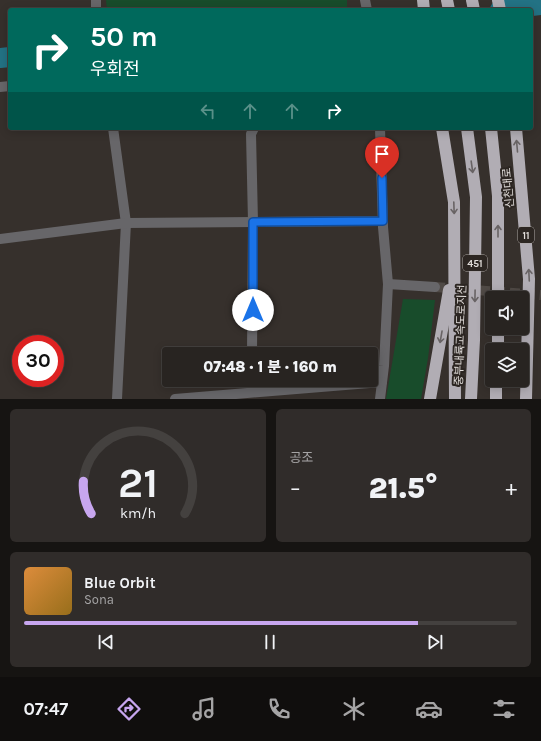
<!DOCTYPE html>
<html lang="ko">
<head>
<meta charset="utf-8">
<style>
	body { margin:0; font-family:Karla,"Noto Sans KR",sans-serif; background:#302c2a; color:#f1f3f6; height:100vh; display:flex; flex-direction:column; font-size:15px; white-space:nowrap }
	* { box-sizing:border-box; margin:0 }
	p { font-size:13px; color:#a5a4a5 }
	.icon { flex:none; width:22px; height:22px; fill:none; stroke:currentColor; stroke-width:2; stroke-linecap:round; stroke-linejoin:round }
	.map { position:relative; height:399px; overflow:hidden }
	.side { display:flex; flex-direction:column; gap:10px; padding:10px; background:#161412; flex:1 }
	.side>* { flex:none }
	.banner { position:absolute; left:8px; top:8px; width:525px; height:122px; border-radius:4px; box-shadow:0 2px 10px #0003,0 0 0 1px #44413f; background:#00695c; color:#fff; overflow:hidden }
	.buttons { position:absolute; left:485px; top:291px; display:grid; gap:8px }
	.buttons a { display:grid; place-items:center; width:44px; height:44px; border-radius:4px; background:#282421; box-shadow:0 2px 10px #0003,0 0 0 1px #44413f; font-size:20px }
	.speed { position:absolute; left:12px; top:335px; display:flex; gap:8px; font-size:20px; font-weight:700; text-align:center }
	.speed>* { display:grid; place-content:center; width:52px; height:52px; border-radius:50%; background:#282421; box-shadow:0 2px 10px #0003,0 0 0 1px #44413f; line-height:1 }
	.speed .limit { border:6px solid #d22; background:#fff; color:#111 }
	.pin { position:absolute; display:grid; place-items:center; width:34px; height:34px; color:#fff; margin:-41px -17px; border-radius:50% 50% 50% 0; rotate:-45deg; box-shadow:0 0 4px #0007 }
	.pin .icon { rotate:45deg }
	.me { position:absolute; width:44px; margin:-22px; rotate:0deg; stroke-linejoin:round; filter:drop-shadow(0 0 3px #0008) }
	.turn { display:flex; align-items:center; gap:14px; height:84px; padding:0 16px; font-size:18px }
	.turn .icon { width:52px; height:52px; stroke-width:2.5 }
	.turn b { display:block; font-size:28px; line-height:34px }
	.lanes { display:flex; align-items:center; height:38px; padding:0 16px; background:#0003; justify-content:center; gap:20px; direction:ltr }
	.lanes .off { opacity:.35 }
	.big { font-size:30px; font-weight:800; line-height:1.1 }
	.side .card { flex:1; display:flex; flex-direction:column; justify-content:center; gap:6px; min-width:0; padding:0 14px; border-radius:6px; background:#302c2a }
	.side .dial { align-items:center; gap:0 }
	.dial svg { height:104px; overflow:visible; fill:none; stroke:#44413f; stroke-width:7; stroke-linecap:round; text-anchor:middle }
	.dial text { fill:#f1f3f6; stroke:none }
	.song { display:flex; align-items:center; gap:12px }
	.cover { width:48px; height:48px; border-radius:6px; background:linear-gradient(135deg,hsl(30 70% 55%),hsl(40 70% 35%)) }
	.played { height:4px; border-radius:2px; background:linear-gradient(90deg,#c7a6ef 80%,#44413f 80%) }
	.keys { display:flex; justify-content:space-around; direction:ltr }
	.heat { display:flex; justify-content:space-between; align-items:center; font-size:22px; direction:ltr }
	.side .tiles { flex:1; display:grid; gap:10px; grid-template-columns:1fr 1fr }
	.card:last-child { grid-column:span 2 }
	.trip { position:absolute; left:162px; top:347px; width:216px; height:40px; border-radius:4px; background:#282421; box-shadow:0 2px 10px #0003,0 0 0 1px #44413f; font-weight:800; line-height:40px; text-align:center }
	.tab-bar { display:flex; height:64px; justify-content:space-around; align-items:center; background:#100e0d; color:#a5a4a5 }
	.tab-bar .icon { width:28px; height:28px }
	.tab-bar .active { color:#c7a6ef }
	.tab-bar b { font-size:18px; color:#f1f3f6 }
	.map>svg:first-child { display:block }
</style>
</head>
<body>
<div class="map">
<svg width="541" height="399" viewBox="0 0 541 399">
	<rect width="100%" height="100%" fill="#36302c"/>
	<!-- green -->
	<g fill="#184c2b">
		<path d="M106 0H347V9L107 10Z"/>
		<path d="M403 299 435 300 428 358 421 399H386Z"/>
	</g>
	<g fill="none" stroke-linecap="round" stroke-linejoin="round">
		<!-- river -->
		<g stroke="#237284" stroke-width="20">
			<path d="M500 10 541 5"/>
			<path d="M0 58 10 57"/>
		</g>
		<!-- minor-tunnel -->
		<path stroke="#504a46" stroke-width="10" stroke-dasharray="10 5" stroke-linecap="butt" d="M435 287 541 295"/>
		<!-- minor -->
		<g stroke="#676669" stroke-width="10">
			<path d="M96 0V10"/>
			<path d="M365 0 367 10"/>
			<path d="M0 87 10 86"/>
			<path d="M113 128 126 223 117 399"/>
			<path d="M380 128 383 227 388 284 384 366 380 399"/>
			<path d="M0 239 126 223 383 221"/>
			<path d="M388 284 435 287"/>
			<path d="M252 354 253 222 251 134 254 128"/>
			<path d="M253 380V392"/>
			<path d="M175 399 382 382"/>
		</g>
		<!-- highway -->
		<g stroke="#b1adb4" stroke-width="12">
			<path d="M423 0 424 10"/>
			<path d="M447 0 449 10"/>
			<path d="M472 0 474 10"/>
			<path d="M498 0 500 10"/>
			<path d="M442 128 454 202 455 399"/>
			<path d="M467 128 476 197 474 340 471 399"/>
			<path d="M491 128 498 196V298"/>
			<path d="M516 128 529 279 526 399"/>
			<path d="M498 350V328"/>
			<path d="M430 399 449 290"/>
			<path d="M496 399V380"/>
		</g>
	</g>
	<!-- one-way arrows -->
	<defs><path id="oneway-shaft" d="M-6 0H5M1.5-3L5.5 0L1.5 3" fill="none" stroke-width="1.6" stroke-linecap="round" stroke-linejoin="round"/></defs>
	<g stroke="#686364">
		<use href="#oneway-shaft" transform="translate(517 146) rotate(-95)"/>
		<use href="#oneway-shaft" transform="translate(472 167) rotate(82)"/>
		<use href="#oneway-shaft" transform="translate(454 208) rotate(88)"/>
		<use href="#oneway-shaft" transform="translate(498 231) rotate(-90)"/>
		<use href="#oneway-shaft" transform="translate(529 275) rotate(-93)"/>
		<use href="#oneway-shaft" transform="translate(475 296) rotate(91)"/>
		<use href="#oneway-shaft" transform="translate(441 337) rotate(100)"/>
	</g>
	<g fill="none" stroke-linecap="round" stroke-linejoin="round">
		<defs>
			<path id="route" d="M253 310V222L383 221 382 178"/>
		</defs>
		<!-- route casing -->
		<use href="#route" stroke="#114b97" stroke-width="10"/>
		<!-- route -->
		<use href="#route" stroke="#1a73e8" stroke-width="7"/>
	</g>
	<g text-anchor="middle" stroke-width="4" stroke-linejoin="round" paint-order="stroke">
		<!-- shield labels -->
		<g fill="#2c2622" stroke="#aba6a3" stroke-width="1">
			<rect x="518" y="227" width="16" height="16" rx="3"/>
			<rect x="463" y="255" width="24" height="16" rx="3"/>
		</g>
		<g font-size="10" font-weight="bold" fill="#e1ddda">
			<text x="526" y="239">11</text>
			<text x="475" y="267">451</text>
		</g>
		<!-- street labels -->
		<g font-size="11" fill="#e1ddda" stroke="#2c2622">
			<text transform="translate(508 188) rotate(-95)" y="4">신천대로</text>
			<text transform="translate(460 335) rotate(-88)" y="4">중부내륙고속도로지선</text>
		</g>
	</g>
</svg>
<div class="buttons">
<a><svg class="icon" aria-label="sound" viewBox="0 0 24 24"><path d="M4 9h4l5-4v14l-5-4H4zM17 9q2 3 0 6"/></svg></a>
<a><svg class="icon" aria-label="layers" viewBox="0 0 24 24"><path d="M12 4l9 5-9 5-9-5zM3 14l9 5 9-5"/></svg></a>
</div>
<div class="speed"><div class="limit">30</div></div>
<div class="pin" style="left:382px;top:178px;background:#d93025"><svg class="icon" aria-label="arrive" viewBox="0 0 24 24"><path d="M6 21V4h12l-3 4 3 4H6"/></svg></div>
<svg class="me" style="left:253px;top:310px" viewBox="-20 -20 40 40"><circle r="19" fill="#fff"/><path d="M0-13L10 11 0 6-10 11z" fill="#1a73e8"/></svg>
<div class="trip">07:48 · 1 분 · 160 m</div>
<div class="banner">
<div class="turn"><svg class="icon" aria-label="right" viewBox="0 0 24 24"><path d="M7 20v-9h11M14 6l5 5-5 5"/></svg><div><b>50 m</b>우회전</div></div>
<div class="lanes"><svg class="icon off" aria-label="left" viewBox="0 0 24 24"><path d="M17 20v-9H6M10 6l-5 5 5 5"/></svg><svg class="icon off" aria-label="ahead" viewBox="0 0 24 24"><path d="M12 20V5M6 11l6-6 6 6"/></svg><svg class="icon off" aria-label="ahead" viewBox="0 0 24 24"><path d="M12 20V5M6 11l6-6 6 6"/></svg><svg class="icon" aria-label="right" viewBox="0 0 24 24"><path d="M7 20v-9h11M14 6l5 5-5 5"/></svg></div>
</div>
</div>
<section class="side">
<div class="tiles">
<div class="card dial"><svg viewBox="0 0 100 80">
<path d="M14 69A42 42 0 1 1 86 69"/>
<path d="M14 69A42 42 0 0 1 8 44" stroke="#c7a6ef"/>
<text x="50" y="56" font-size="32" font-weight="700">21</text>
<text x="50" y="72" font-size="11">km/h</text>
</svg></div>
<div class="card"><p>공조</p>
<div class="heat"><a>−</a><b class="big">21.5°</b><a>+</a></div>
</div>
<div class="card">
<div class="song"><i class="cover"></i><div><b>Blue Orbit</b><p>Sona</p></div></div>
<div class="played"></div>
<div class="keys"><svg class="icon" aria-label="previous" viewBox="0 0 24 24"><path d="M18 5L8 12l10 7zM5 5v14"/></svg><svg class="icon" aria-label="pause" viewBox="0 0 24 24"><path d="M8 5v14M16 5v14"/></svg><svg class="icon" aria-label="next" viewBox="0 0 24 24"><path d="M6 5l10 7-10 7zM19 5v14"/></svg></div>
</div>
</div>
</section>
<nav class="tab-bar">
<b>07:47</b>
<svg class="icon active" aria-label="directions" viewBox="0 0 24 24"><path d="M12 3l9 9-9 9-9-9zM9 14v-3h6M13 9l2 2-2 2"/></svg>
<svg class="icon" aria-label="music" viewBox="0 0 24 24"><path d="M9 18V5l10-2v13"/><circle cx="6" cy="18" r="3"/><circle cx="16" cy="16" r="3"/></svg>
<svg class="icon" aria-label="phone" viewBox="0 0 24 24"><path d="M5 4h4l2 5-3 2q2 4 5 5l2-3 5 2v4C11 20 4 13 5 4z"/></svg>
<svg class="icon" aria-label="climate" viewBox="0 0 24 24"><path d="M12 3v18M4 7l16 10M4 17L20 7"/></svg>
<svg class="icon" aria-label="car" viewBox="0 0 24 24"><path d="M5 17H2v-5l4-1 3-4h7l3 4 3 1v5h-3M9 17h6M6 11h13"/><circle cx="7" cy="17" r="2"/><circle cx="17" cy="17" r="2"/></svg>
<svg class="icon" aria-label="filters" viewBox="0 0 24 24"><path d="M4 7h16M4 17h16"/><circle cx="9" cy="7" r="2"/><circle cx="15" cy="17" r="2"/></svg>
</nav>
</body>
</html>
